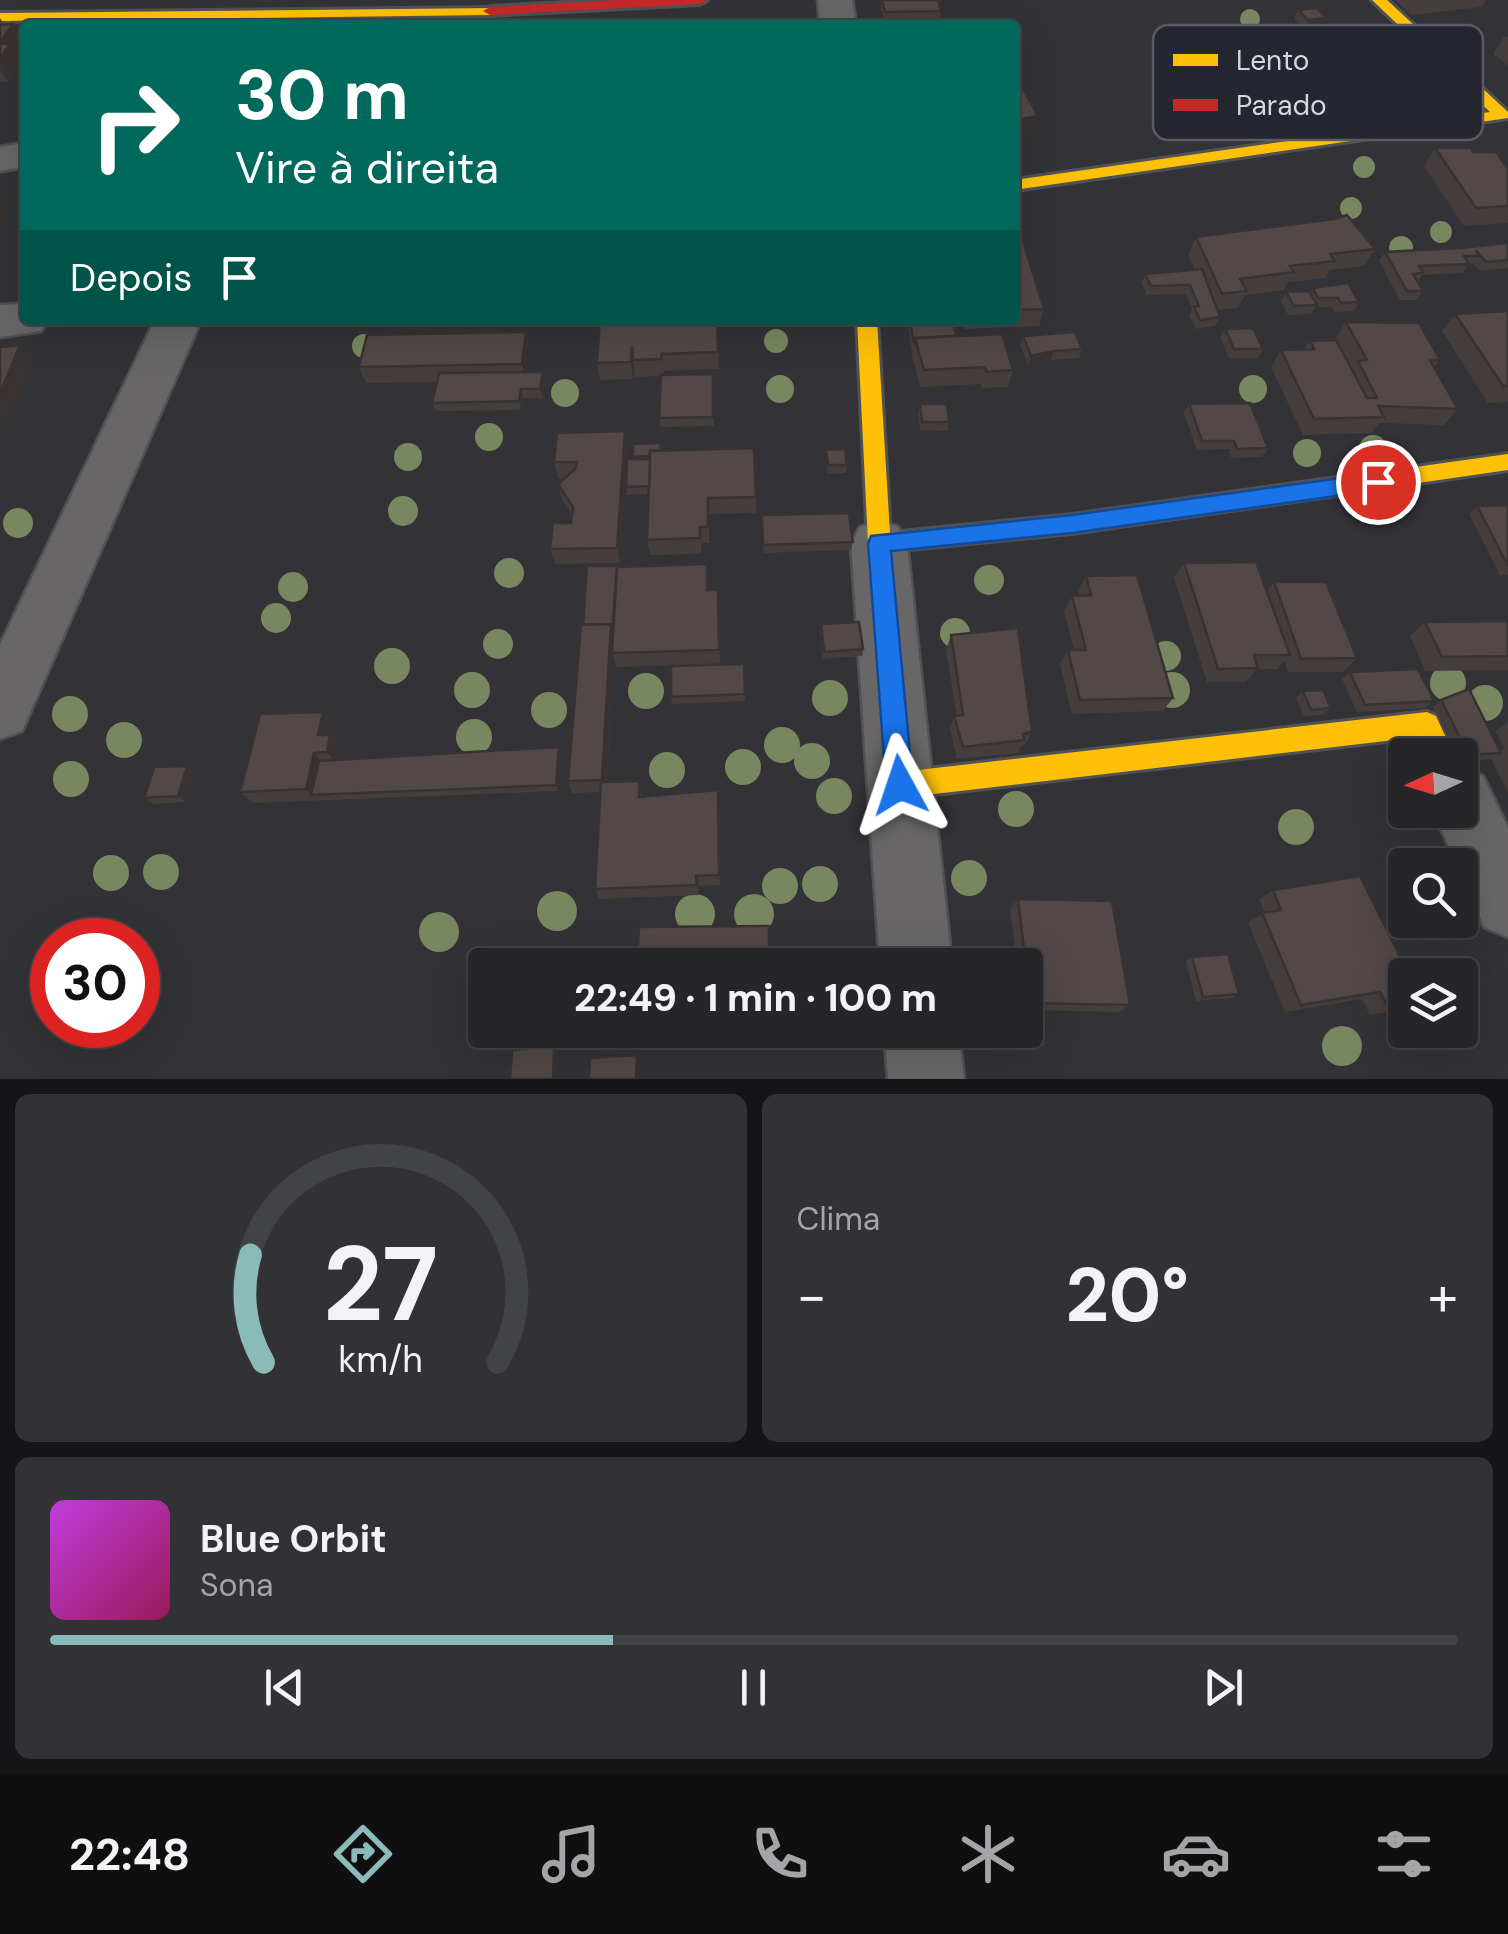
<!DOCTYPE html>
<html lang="pt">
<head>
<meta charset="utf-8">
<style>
	body { margin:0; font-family:"DM Sans",sans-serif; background:#323235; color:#f1f3f6; height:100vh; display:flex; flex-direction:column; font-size:38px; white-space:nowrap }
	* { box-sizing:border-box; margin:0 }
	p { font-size:32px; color:#a4a5a8 }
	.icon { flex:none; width:55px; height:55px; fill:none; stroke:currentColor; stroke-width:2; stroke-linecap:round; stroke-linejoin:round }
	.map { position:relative; height:1079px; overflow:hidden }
	.panel { display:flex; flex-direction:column; gap:15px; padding:15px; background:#151517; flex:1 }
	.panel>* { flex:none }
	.top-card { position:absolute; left:20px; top:20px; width:1000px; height:305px; border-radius:10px; box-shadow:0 10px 40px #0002,0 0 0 2px #424346; background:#00695c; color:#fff; overflow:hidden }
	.needle { width:65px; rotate:266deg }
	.buttons { position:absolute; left:1388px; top:738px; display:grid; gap:20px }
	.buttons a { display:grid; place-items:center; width:90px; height:90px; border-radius:10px; background:#262629; box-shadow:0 10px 40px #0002,0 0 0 2px #424346; font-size:50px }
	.speed { position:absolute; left:30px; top:918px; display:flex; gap:20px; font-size:50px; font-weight:700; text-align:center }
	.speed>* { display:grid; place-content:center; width:130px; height:130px; border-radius:50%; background:#262629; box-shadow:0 10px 40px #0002,0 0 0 2px #424346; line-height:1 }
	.speed .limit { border:15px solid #d22; background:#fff; color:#111 }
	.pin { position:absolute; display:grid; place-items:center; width:85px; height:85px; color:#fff; margin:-42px; border:5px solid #fff; border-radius:50%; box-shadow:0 2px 10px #0007 }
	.me { position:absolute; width:110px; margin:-55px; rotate:355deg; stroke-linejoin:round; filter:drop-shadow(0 0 8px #0008) }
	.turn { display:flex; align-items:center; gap:35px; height:210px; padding:0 50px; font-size:45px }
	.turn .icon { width:130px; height:130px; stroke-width:2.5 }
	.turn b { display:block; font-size:70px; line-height:85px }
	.then { display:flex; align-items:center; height:95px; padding:0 50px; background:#0003; gap:20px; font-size:38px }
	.big { font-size:75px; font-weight:800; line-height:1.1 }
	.panel .widget { flex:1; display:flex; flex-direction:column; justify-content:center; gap:15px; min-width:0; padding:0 35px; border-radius:15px; background:#323235 }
	.panel .dial { align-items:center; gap:0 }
	.dial svg { height:260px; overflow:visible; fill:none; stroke:#424346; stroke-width:7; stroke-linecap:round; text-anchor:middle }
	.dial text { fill:#f1f3f6; stroke:none }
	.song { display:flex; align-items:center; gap:30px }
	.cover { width:120px; height:120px; border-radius:15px; background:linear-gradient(135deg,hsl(290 70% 55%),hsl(330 70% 35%)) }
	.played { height:10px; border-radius:5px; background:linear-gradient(90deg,#8bbbb9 40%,#424346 40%) }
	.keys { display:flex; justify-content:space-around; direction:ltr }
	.heat { display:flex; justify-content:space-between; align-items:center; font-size:55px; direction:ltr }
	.panel .tiles { flex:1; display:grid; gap:15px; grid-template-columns:1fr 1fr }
	.widget:last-child { grid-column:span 2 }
	.trip { position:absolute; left:468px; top:948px; width:575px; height:100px; border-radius:10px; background:#262629; box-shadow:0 10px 40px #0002,0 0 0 2px #424346; font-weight:800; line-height:100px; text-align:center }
	.tab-bar { display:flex; height:160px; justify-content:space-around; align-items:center; background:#0f0f10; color:#a4a5a8 }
	.tab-bar .icon { width:70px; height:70px }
	.tab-bar .on { color:#8bbbb9 }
	.tab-bar b { font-size:45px; color:#f1f3f6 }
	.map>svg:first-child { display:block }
</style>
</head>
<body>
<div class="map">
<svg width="1508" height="1079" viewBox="0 0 1508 1079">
	<rect width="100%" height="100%" fill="#323237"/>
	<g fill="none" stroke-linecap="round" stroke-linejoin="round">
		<defs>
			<g id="street">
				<path d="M818 0H852L856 25H820Z"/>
				<path d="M25 143V167L0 171V147Z"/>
				<path d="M25 304V320H48L41 331 0 337V305Z"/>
				<path d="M155 320H201L22 731 0 739V645Z"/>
				<path d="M879 520 898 527 907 543 952 965H880L851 543 860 527Z"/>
				<path d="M1460 767 1483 776 1508 828V937L1484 927 1460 865H1457L1433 810H1460Z"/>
				<path d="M884 1030H958L964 1079H888Z"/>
			</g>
			<g id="slow">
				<path d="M1372 0H1387L1508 112V118L1015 190V180L1490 112Z"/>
				<path d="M495 8V14L490 15 0 21V13Z"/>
				<path d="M857 320H877L890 533 1072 515 1508 454V470L1072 533 879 552 871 550 868 543Z"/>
				<path d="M1427 712 1436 716 1454 755H1428L1420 737 900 798 891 794 887 785 891 776 900 772Z"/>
			</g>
			<path id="jam" d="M619 0H707L700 4 490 15 483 11 490 7Z"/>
		</defs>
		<!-- street casing -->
		<use href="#street" stroke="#505154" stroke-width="5"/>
		<!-- slow casing -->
		<use href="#slow" stroke="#505154" stroke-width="6"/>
		<!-- jam casing -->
		<use href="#jam" stroke="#505154" stroke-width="6"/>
		<!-- street -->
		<use href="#street" fill="#686667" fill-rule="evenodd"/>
		<!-- slow -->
		<use href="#slow" fill="#ffc107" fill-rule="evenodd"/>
		<!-- jam -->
		<use href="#jam" fill="#c62828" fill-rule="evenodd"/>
	</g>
	<!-- trees -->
	<g fill="#788760">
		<circle cx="1250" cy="19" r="10"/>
		<circle cx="1468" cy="34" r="10"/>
		<circle cx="1364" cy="167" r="11"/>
		<circle cx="1351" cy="208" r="11"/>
		<circle cx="1441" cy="232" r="11"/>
		<circle cx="1401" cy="248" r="12"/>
		<circle cx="776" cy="341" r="12"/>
		<circle cx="364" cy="346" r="12"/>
		<circle cx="780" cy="389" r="14"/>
		<circle cx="1253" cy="389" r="14"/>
		<circle cx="565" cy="393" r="14"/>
		<circle cx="489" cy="437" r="14"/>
		<circle cx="1373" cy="449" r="14"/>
		<circle cx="1307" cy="453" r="14"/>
		<circle cx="408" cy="457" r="14"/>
		<circle cx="403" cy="511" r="15"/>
		<circle cx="18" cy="523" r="15"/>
		<circle cx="509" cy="573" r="15"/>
		<circle cx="989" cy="580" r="15"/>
		<circle cx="293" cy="587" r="15"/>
		<circle cx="276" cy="618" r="15"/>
		<circle cx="955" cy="633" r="15"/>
		<circle cx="498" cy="644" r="15"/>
		<circle cx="1166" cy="656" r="15"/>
		<circle cx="392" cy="666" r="18"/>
		<circle cx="1448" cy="683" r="18"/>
		<circle cx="472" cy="690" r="18"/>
		<circle cx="1172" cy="690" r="18"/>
		<circle cx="646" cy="691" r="18"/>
		<circle cx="830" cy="698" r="18"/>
		<circle cx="1485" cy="703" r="18"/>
		<circle cx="549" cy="710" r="18"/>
		<circle cx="70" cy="714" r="18"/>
		<circle cx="474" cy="737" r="18"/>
		<circle cx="124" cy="740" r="18"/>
		<circle cx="782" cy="745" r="18"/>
		<circle cx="812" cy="761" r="18"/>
		<circle cx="743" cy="767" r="18"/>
		<circle cx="667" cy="770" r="18"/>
		<circle cx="71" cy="779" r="18"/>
		<circle cx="834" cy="796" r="18"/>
		<circle cx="1016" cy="809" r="18"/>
		<circle cx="1296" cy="827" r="18"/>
		<circle cx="161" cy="872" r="18"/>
		<circle cx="111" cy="873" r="18"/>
		<circle cx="969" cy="878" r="18"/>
		<circle cx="820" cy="884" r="18"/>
		<circle cx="780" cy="886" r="18"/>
		<circle cx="557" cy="911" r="20"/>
		<circle cx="695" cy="914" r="20"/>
		<circle cx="754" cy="914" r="20"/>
		<circle cx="439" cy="932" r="20"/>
		<circle cx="1342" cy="1046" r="20"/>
	</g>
	<!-- wall -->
	<g fill="#463e3d">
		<path d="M882 0 941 11 940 20 884 21 881 8Z"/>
		<path d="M1395 0H1486L1482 7 1411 15Z"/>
		<path d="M1298 10 1322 26 1304 29 1294 19Z"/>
		<path d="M0 18 4 25 23 41 16 52 21 61 8 82H0Z"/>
		<path d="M1504 37H1508V65L1493 54Z"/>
		<path d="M1260 59 1257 65 1270 72 1266 81 1239 95 1202 75 1206 65Z"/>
		<path d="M1435 148 1473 152 1508 169V223L1464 226 1424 166Z"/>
		<path d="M1196 237 1375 249 1364 266 1329 270 1325 278 1288 282 1284 290 1245 295 1238 308 1217 310 1220 317 1215 326 1196 329 1189 316 1192 309 1186 294 1147 295 1142 283 1145 274 1195 270 1188 255Z"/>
		<path d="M1015 238 1044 309 1039 326 964 329 961 320H1015Z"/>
		<path d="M1508 243V268L1480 271 1473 263 1468 265 1463 273 1422 275 1417 282 1423 291 1416 300H1400L1379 261 1385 252 1460 248Z"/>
		<path d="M1313 288 1359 302 1354 311 1335 312 1332 307H1315L1311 314 1288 315 1281 301 1286 292 1310 294Z"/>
		<path d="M1508 311V402L1488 403 1442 331 1455 314Z"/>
		<path d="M717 320 719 369 664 371 663 375 713 374 714 426 660 427 661 376 635 377 634 365 633 379 600 380 597 363Z"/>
		<path d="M907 320H953L956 336 1013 370 1008 387 982 388 981 384 920 387 912 354Z"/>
		<path d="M1346 322 1440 360 1434 368 1458 409 1444 425 1379 423 1372 433 1303 435 1271 367 1281 350 1304 349 1310 341 1352 370 1335 339Z"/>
		<path d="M1225 329 1263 349 1258 358H1229L1220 338Z"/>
		<path d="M526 332 530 349 527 372H543L545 381 543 398H523L521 410 436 411 432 403 437 382 366 383 359 367Z"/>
		<path d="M1023 336 1082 349 1079 358 1051 360 1028 365 1020 345Z"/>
		<path d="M920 404 949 422 947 431 920 430 918 413Z"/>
		<path d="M1189 404 1268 448 1262 457 1231 458 1229 449 1197 450 1184 413Z"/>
		<path d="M661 443 662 450 756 497V513L709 514V543H701V554L650 555 647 540 649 494 627 495 626 487 633 459V444Z"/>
		<path d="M627 448 620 563 555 564 550 549 571 523 572 515 562 500 558 484 564 478H558L554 462Z"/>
		<path d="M826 450 847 465 846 473 827 474Z"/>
		<path d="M1508 505V575H1500L1469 514 1477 506Z"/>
		<path d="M762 515 853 542 851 550 763 553Z"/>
		<path d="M1184 563 1267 592 1274 582 1357 658 1343 672H1288L1284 661 1277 669H1257L1246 682H1207L1174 578Z"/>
		<path d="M617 567 708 590H718L720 664 616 667 613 656 607 782 639 781 642 797 719 802 720 885 698 886V895L599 899 595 889 601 792 572 793 568 781Z"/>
		<path d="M1086 576 1173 698 1163 711 1072 714 1060 664 1068 650H1074L1064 611 1072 596H1079L1078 591Z"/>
		<path d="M1508 621V670L1425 671 1410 636 1425 622Z"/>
		<path d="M821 624 863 649 862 656 823 659 820 631Z"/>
		<path d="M951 635 1032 732 1025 745 1021 746 1018 753 957 759 950 729 954 716H957L946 650Z"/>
		<path d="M744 664 745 701 672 704 671 697Z"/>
		<path d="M1350 672 1434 701 1425 708 1357 712 1342 679Z"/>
		<path d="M1303 691 1331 708 1323 715 1304 716 1296 698Z"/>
		<path d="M1441 700 1500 751 1504 748 1495 731 1508 722V793L1491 759 1460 761V755H1457L1433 707Z"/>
		<path d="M333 725 331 736 341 747 338 760 562 754 559 791 253 803 240 792Z"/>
		<path d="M195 772 186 802 153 804 144 798Z"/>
		<path d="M1273 890 1405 975V1008L1370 1015 1362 999 1285 1012 1248 922 1265 913 1259 899Z"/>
		<path d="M1018 899 1130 1005 1119 1012 1025 1010V965H1017L1010 909Z"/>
		<path d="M1192 957 1239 994 1232 998 1196 1001 1186 961Z"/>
		<path d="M771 1030 770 1039 636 1040 633 1034Z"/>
	</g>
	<!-- shaded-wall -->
	<g fill="#393232">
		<path d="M1327 18 1322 26 1304 29 1308 20Z"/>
		<path d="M13 24 23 41 16 52 21 61 8 82 0 70V42Z"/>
		<path d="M1270 72 1266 81 1239 95 1243 86Z"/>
		<path d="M1038 116 1033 133 1015 136V120Z"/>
		<path d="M0 193 10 207 0 228Z"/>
		<path d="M526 332 530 349 526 381 522 364Z"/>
		<path d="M20 345 34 362 7 429 0 422V393Z"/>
		<path d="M632 345 634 365 633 379 631 362Z"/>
		<path d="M1054 351 1051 360 1028 365 1031 356Z"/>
		<path d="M543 372 545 381 543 398 540 389Z"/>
		<path d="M521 389 523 398 521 410 519 401Z"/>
		<path d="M625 431 627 448 620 563 617 548Z"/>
		<path d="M611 624 614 639 606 792 602 780Z"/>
		<path d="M323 712 333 725 331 736 341 747 338 764 327 752 318 735Z"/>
		<path d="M559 747 562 754 559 791 556 785Z"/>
		<path d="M314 753 325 765 311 795 306 789Z"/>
		<path d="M187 766 195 772 186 802 178 796Z"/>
		<path d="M554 1047 558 1050 556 1079H553Z"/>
	</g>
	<!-- building -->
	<g fill="#514847" stroke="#393232" stroke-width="2.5">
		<path d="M882 0H938L941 11 885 12Z"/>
		<path d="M1317 8 1327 18 1308 20 1298 10Z"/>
		<path d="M13 24 0 42V25Z"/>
		<path d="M0 44H10L0 59Z"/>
		<path d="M1015 82H1019L1038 116 1015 120Z"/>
		<path d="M1435 148H1471L1473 152H1496L1508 169V206L1476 208Z"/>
		<path d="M1347 215 1375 249 1330 254 1335 261 1290 266 1294 272 1240 279 1247 291 1222 294 1196 237 1334 219Z"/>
		<path d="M1015 238H1022L1044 309 1015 310Z"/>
		<path d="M1508 243V260L1486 262 1476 250 1478 256H1464L1469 264 1419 266 1423 273 1413 274 1423 291H1407L1385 252 1460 248Z"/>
		<path d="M1202 269 1220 317 1200 320 1194 307 1199 306 1190 285 1151 286 1145 274Z"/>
		<path d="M1348 283 1359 302 1341 303 1338 298H1318L1313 288Z"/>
		<path d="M1309 291 1317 305 1294 306 1286 292Z"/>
		<path d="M1508 311V386H1503L1455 314Z"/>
		<path d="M600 320H717L718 352 662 354 661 359 633 360 632 345 631 362 597 363Z"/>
		<path d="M910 320H953L956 336 915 338 914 345Z"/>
		<path d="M1346 322 1419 323 1440 360H1430L1458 409 1378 406 1384 417 1314 419 1281 350 1314 349 1310 341 1336 340 1367 398H1377L1358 361 1367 360Z"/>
		<path d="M1253 328 1263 349H1234L1225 329Z"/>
		<path d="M526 332 522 364 359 367 367 335Z"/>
		<path d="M1075 332 1082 349 1054 351 1031 356 1023 336Z"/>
		<path d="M1002 334 1013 370 987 372 985 367 924 370 915 338Z"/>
		<path d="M20 345 0 393V347Z"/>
		<path d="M543 372 540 389H521L519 401 432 403 439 373Z"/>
		<path d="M713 374V417L659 418 661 375Z"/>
		<path d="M1250 403 1268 448 1237 449 1234 441H1202L1189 404Z"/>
		<path d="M920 404H947L949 422H922Z"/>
		<path d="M625 431 617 548 550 549 553 523H571L573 507 558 484 576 468 577 462H554L557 433Z"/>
		<path d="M661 443 660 450 650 451V456L633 457V444Z"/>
		<path d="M754 448 756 497 708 498V527H700V538L647 540 650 451Z"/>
		<path d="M845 449 847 465H828L826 450Z"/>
		<path d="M627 459H650L649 486 626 487Z"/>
		<path d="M1508 505V566L1477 506Z"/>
		<path d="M849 513 853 542 763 545 762 515Z"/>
		<path d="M1256 562 1290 655H1254L1258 668 1218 669 1184 563Z"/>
		<path d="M707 564V590H718L719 650 612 653 617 567Z"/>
		<path d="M587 566H617L612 631 611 624 583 625Z"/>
		<path d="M1137 575 1173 698 1080 700 1068 650H1086L1072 596 1091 595 1086 576Z"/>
		<path d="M1274 582H1326L1357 658 1301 659Z"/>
		<path d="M1508 621V656L1442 657 1425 622Z"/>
		<path d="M859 622 863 649 824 652 821 624Z"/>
		<path d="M611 624 602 780 568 781 581 625Z"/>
		<path d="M1018 628 1032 732 1023 734 1024 740 963 747 954 716 963 715 951 635Z"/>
		<path d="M744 664 745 694 671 697V666Z"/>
		<path d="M1418 669 1434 701 1365 705 1350 672Z"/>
		<path d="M1469 689 1501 753 1469 755 1441 700Z"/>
		<path d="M1323 690 1331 708 1311 710 1303 691Z"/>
		<path d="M323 712 318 735H330L327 752 314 753 306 789 240 792 260 714Z"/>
		<path d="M559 747 556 785 311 795 319 761Z"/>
		<path d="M187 766 178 796 144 798 154 767Z"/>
		<path d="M639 781V797L718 790 719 875 696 876 697 885 595 889 601 782Z"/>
		<path d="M1360 876 1409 975H1405V1005L1388 1008 1380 992 1301 1005 1262 913 1281 910 1273 890Z"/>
		<path d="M1018 899 1112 901 1130 1005 1025 1003 1026 966Z"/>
		<path d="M769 926V965H637L639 927Z"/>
		<path d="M1228 954 1239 994 1203 997 1192 957Z"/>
		<path d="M633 1030H771V1032L633 1034Z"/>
		<path d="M554 1047 553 1079H510L512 1050Z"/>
		<path d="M637 1055 636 1079H589L590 1058Z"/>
	</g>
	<!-- route -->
	<path fill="#1a73e8" stroke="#114b97" stroke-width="2.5" d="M1378 473 1389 482 1378 490 1072 533 891 551 913 785 909 794 900 798 890 794 886 785 868 543 871 536 1072 515Z"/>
	<!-- legend -->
	<rect x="1153" y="25" width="330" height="115" rx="15" fill="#252630" stroke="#5a5b64" stroke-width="2.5"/>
	<rect x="1173" y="54" width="45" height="12" fill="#ffc107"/>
	<rect x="1173" y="99" width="45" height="12" fill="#c62828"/>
	<g font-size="28" fill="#d6d7de">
		<text x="1236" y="70">Lento</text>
		<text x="1236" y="115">Parado</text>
	</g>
</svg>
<div class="buttons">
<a><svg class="needle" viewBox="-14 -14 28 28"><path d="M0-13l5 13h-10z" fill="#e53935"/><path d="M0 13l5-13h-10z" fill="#a4a5a8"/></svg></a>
<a><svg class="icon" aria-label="search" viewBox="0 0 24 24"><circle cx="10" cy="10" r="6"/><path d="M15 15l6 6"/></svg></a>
<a><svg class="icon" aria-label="layers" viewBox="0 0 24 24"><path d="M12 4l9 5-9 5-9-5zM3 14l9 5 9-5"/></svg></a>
</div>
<div class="speed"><div class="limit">30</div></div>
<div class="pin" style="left:1378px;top:482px;background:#d93025"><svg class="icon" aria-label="arrive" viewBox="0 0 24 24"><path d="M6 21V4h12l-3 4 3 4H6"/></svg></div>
<svg class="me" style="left:900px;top:785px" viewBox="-20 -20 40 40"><path d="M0-17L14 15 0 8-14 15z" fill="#1a73e8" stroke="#fff" stroke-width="4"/></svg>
<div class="trip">22:49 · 1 min · 100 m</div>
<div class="top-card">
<div class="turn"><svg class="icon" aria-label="right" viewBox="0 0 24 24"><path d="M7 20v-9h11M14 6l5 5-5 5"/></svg><div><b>30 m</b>Vire à direita</div></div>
<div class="then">Depois<svg class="icon" aria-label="arrive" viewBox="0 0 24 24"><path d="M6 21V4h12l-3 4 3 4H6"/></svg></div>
</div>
</div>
<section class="panel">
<div class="tiles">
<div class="widget dial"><svg viewBox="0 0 100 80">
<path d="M14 69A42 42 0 1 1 86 69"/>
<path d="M14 69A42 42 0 0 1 10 36" stroke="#8bbbb9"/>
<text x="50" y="56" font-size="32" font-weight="700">27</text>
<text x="50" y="72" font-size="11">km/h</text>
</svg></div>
<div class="widget"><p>Clima</p>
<div class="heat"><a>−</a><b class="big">20°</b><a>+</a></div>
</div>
<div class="widget">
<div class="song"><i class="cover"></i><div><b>Blue Orbit</b><p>Sona</p></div></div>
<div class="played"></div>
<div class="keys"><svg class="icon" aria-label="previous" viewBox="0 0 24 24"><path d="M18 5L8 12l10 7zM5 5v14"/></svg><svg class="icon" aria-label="pause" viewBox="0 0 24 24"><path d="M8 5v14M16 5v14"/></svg><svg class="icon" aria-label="next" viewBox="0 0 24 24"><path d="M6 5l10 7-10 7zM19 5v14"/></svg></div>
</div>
</div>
</section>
<nav class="tab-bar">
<b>22:48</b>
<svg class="icon on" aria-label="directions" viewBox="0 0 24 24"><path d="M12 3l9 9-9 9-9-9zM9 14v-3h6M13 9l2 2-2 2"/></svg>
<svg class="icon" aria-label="music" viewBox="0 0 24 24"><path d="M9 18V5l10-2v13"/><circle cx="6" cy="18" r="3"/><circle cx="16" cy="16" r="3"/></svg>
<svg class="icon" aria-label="phone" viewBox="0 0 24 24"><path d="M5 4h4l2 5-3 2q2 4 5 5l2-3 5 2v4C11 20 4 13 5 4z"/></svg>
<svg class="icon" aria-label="climate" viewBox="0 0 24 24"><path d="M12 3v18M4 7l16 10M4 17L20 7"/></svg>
<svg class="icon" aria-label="car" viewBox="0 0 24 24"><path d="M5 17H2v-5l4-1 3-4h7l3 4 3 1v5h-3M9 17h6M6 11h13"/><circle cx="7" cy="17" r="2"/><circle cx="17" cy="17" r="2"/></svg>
<svg class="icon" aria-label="filters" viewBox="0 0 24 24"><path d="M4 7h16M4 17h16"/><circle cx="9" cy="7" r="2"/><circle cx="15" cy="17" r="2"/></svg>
</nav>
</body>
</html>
